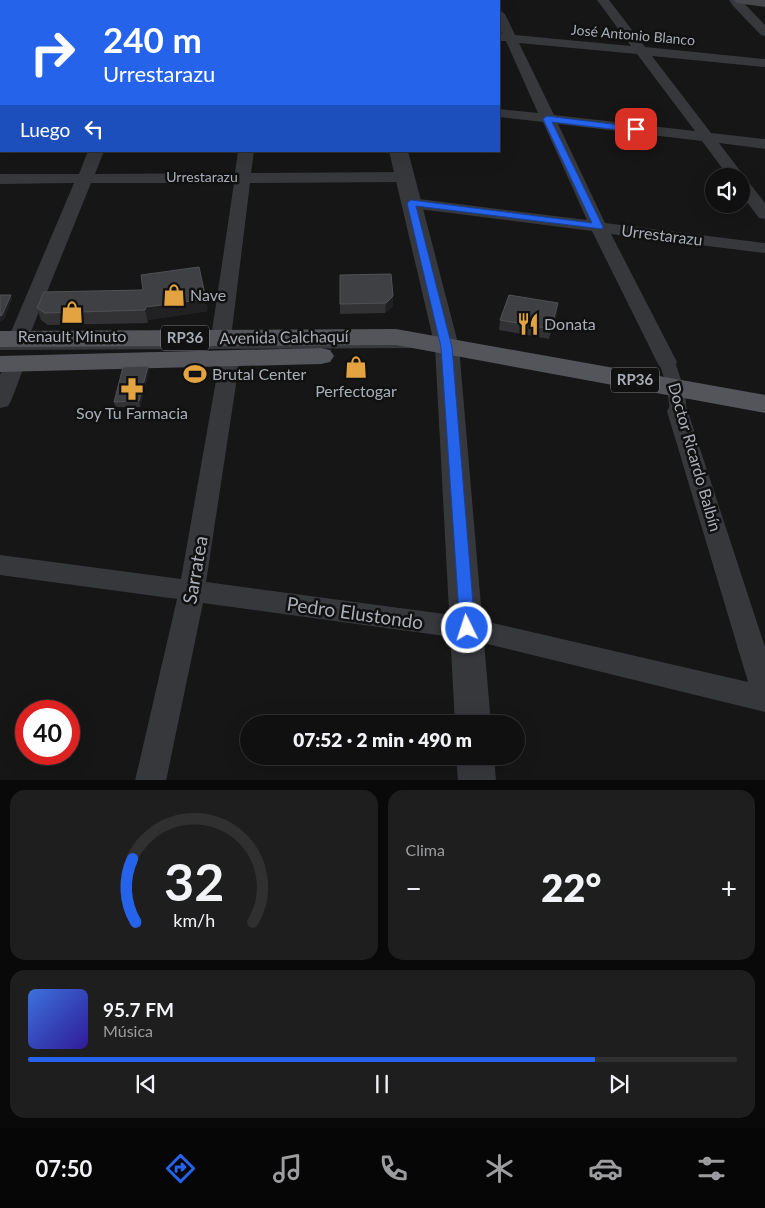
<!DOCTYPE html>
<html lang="es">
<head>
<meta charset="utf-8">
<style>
	body { margin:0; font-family:Lato,sans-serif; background:#1e1e1f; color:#f1f3f6; height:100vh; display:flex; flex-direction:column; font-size:19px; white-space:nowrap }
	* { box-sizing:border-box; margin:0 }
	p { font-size:16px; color:#9c9d9f }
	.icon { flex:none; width:28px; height:28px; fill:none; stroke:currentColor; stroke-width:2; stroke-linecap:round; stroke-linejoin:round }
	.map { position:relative; height:780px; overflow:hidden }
	.details { display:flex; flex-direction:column; gap:10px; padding:10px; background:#090909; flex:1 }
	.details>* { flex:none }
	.top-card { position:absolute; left:0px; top:0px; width:500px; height:152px; box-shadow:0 5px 20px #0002,0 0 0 1px #303031; background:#2563eb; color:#fff; overflow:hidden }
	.tools { position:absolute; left:705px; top:168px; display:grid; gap:10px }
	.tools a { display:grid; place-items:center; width:45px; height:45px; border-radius:50%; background:#101011; box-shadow:0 5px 20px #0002,0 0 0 1px #303031; font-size:25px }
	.speed { position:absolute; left:15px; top:700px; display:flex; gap:10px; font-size:25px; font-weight:700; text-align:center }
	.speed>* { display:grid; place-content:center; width:65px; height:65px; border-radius:50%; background:#101011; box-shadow:0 5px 20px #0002,0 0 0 1px #303031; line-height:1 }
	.speed .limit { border:8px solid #d22; background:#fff; color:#111 }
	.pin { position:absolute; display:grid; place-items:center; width:42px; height:42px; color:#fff; margin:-21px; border-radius:10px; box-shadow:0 2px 8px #0006 }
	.me { position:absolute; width:55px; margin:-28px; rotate:356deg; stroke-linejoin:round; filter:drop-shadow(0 0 4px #0008) }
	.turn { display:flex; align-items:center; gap:18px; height:105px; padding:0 20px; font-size:22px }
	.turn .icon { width:65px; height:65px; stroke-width:2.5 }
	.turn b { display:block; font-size:35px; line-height:42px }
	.then { display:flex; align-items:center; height:48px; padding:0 20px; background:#0003; gap:10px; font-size:19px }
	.big { font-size:38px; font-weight:800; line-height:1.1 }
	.details .widget { flex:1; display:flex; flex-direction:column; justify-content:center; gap:8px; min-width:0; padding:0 18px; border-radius:15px; background:#1e1e1f }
	.details .dial { align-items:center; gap:0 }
	.dial svg { height:130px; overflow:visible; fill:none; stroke:#303031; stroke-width:7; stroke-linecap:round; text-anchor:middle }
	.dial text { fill:#f1f3f6; stroke:none }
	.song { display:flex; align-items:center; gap:15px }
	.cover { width:60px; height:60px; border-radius:8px; background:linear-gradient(135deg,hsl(220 70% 55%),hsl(250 70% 35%)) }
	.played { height:5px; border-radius:2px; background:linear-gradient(90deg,#2563eb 80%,#303031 80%) }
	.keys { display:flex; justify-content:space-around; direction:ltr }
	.heat { display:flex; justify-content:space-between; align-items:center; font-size:28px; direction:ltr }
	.details .tiles { flex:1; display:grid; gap:10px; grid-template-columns:1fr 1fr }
	.widget:last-child { grid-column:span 2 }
	.trip { position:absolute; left:240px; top:715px; width:285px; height:50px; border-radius:25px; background:#101011; box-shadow:0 5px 20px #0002,0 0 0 1px #303031; font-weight:800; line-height:50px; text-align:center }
	.tabs { display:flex; height:80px; justify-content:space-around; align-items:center; background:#060607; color:#9c9d9f }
	.tabs .icon { width:35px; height:35px }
	.tabs .on { color:#2563eb }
	.tabs b { font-size:22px; color:#f1f3f6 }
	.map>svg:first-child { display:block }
</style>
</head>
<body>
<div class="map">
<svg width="765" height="781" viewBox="0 0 765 781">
	<rect width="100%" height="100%" fill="#161617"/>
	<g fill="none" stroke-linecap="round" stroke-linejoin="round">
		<!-- service -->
		<path fill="#37383c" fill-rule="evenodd" d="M418 343 422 344 423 346 422 348 0 350V344Z"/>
		<!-- pedestrian -->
		<path fill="#37383c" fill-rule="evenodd" d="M667 357 673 359 675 362C679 374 691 404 684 415L678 416 672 415 670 411 667 387 659 362 661 359Z"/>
		<!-- minor -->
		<g fill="#37383c" fill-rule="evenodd">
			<path d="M0 0H5L6 1H1L0 5Z"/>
			<path d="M157 0H303L304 1H156Z"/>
			<path d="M597 0H609L645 47 765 59V67L652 56 711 133 765 139V149L719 143 744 176 742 178 747 180 765 203V219L759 218 741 194V176H728L702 141 558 124 605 223 765 243V253L611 234 677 362 674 367 667 368 660 367 657 362 592 231 411 208 405 207 403 203 405 199 411 198 587 220 543 122 499 117V109L538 113 506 41H499V33L502 34 499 27V10L505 14 515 35 631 46ZM519 43 637 54 695 131 554 115Z"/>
			<path d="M729 0H741L765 25V36L761 35 733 6Z"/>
			<path d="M88 151H104L95 174 235 173 238 151H254L251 173 404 172 410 174 412 177 410 180 404 182 250 183 231 338 228 342 221 344 214 342 211 338 234 183H91L28 339 25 343 18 345 11 343 8 339 74 183 0 184V174H79Z"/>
			<path d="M230 352 237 354 240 358 206 582 467 617 748 682 667 411 670 406 678 404 686 406 765 647V712L467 639 203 603 166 781H135L177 599 0 575V555L181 579 220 358 223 354Z"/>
			<path d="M15 358 22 359 25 364 11 401 8 406 0 408V375L8 359Z"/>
		</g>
		<!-- tertiary -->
		<g fill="#37383c" fill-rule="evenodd">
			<path d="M354 0H368L369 1H355Z"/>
			<path d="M389 151H408L459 347 491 724H455L435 347Z"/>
			<path d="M456 756H494L496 781H458Z"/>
		</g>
		<!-- secondary -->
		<path fill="#45474c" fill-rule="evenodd" d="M734 0H765V7L736 3Z"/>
		<!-- primary -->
		<g fill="#53555b" fill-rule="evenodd">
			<path d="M396 329 765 395V413L396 345 0 347V331Z"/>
			<path d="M321 348 330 350 334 356 330 362 321 364 0 372V356Z"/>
		</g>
	</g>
	<!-- wall -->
	<g fill="#323235">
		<path d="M340 275 393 296V306L385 313 340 314Z"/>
		<path d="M37 308 208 311 148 320V323L48 325 41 320Z"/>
		<path d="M557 314 549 339 499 330 500 320Z"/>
		<path d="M148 366 149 371 140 407H115L114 402Z"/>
	</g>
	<!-- shaded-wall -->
	<g fill="#212123">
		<path d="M11 295 12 300 4 320 0 322V316Z"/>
		<path d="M393 296V306L385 313 386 303Z"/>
		<path d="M206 299 208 311 148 320V323L145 310 146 307Z"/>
		<path d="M558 303 557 314 549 339 551 329Z"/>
		<path d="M148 366 149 371 140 407 139 401Z"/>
	</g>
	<!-- building -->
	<g fill="#3f4043" stroke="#4f5155">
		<path d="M199 267 206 299 146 307 145 310 45 313 37 308 44 292 143 290 141 275Z"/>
		<path d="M391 274 393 296 386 303 340 304V275Z"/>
		<path d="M0 295H11L2 315 0 316Z"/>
		<path d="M509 295 558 303 551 329 500 320Z"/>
		<path d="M148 366 139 401 114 402 123 367Z"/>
	</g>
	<!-- route -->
	<path fill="#2563eb" stroke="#184099" d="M547 116 636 127 640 129 636 132 552 122 603 227 602 229 416 206 452 347 475 628 472 632 467 634 462 632 460 628 441 347 407 203 411 200 592 223 543 119Z"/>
	<!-- icons -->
	<defs>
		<symbol id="shop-bare" viewBox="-9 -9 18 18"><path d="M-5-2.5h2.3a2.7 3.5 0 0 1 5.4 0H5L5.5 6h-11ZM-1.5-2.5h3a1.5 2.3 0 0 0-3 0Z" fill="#e4a341" stroke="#111112" stroke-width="2.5" paint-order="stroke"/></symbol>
		<symbol id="restaurant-bare" viewBox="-9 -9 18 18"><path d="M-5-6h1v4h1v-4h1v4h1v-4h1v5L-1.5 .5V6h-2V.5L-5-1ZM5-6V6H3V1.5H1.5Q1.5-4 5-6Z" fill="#e4a341" stroke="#111112" stroke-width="2.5" paint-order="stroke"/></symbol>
		<symbol id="stadium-bare" viewBox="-9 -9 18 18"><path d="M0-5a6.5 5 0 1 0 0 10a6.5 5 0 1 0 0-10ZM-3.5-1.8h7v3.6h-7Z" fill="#e4a341" stroke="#111112" stroke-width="2.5" paint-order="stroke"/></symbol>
		<symbol id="pharmacy-bare" viewBox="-9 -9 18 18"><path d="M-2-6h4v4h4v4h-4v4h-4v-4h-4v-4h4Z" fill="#e4a341" stroke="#111112" stroke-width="2.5" paint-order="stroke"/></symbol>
	</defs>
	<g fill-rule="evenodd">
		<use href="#shop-bare" x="158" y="279" width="32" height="32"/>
		<use href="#shop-bare" x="56" y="296" width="32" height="32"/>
		<use href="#restaurant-bare" x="512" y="308" width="32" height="32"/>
		<use href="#shop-bare" x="340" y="351" width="32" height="32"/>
		<use href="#stadium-bare" x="179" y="358" width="32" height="32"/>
		<use href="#pharmacy-bare" x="116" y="373" width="32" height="32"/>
	</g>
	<g text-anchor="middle" stroke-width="5" stroke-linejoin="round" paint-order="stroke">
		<!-- far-street labels -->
		<g font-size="14" fill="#a9aeb6" stroke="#111112">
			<text transform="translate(633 35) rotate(5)" y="5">José Antonio Blanco</text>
			<text x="202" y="182">Urrestarazu</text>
		</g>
		<!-- shield labels -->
		<g fill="#111112" stroke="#7b7f85" stroke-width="1">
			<rect x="161" y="325.5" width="48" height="25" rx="4"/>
			<rect x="611" y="367.5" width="48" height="25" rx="4"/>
		</g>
		<g font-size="15" font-weight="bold" fill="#a9aeb6">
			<text x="185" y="343">RP36</text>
			<text x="635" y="385">RP36</text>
		</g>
		<!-- street labels -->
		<g font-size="16" fill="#a9aeb6" stroke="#111112">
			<text transform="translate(662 235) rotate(7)" y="6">Urrestarazu</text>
			<text transform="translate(284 337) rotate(-1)" y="6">Avenida Calchaquí</text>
			<text transform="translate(695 457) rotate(74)" y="6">Doctor Ricardo Balbín</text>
		</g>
		<!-- poi labels -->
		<g font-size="16" fill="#a9aeb6" stroke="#111112" text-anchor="start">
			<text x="190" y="301">Nave</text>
			<text x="544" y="330">Donata</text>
			<text x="72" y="342" text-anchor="middle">Renault Minuto</text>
			<text x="212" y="380">Brutal Center</text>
			<text x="356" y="397" text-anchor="middle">Perfectogar</text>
			<text x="132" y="419" text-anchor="middle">Soy Tu Farmacia</text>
		</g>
		<!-- near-street labels -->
		<g font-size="19" fill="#a9aeb6" stroke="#111112">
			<text transform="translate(195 570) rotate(-80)" y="7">Sarratea</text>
			<text transform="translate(355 613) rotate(8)" y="7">Pedro Elustondo</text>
		</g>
	</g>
</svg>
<div class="tools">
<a><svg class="icon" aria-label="sound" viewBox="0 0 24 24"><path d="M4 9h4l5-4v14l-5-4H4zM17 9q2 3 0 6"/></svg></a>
</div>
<div class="speed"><div class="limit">40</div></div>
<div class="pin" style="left:636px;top:129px;background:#d93025"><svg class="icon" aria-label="arrive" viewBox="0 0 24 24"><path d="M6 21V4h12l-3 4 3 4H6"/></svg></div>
<svg class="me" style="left:467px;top:628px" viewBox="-20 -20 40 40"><circle r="17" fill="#2563eb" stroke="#fff" stroke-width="3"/><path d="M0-11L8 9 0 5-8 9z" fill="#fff"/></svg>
<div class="trip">07:52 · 2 min · 490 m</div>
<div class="top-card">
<div class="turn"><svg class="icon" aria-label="right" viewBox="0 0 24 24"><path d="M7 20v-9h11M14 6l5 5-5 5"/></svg><div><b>240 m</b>Urrestarazu</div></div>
<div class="then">Luego<svg class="icon" aria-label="left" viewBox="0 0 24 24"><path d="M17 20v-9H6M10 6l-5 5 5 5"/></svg></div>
</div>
</div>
<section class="details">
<div class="tiles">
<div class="widget dial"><svg viewBox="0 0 100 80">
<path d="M14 69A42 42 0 1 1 86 69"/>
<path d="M14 69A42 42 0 0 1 12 30" stroke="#2563eb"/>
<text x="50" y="56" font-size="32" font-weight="700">32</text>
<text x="50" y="72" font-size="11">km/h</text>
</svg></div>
<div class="widget"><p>Clima</p>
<div class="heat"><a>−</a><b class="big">22°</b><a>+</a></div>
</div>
<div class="widget">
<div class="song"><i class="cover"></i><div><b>95.7 FM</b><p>Música</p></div></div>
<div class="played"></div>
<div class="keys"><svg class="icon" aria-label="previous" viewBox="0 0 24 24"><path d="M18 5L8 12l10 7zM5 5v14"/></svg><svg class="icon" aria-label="pause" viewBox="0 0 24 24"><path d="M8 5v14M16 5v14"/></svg><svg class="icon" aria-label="next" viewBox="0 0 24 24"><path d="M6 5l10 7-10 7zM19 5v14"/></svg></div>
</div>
</div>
</section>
<nav class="tabs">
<b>07:50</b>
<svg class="icon on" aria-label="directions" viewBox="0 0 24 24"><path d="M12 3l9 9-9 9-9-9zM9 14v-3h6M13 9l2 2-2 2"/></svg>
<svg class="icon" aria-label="music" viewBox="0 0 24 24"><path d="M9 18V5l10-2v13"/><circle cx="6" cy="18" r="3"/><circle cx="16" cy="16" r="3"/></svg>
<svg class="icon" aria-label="phone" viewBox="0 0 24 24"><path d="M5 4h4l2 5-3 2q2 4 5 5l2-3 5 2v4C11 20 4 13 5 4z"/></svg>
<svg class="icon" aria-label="climate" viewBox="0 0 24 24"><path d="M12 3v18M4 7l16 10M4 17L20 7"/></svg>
<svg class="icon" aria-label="car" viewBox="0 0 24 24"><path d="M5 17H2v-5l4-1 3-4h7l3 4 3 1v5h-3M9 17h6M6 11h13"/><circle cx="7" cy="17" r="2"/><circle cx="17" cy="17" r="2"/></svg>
<svg class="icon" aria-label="filters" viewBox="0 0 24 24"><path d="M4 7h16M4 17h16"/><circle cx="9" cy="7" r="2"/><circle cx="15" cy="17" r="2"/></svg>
</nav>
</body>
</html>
